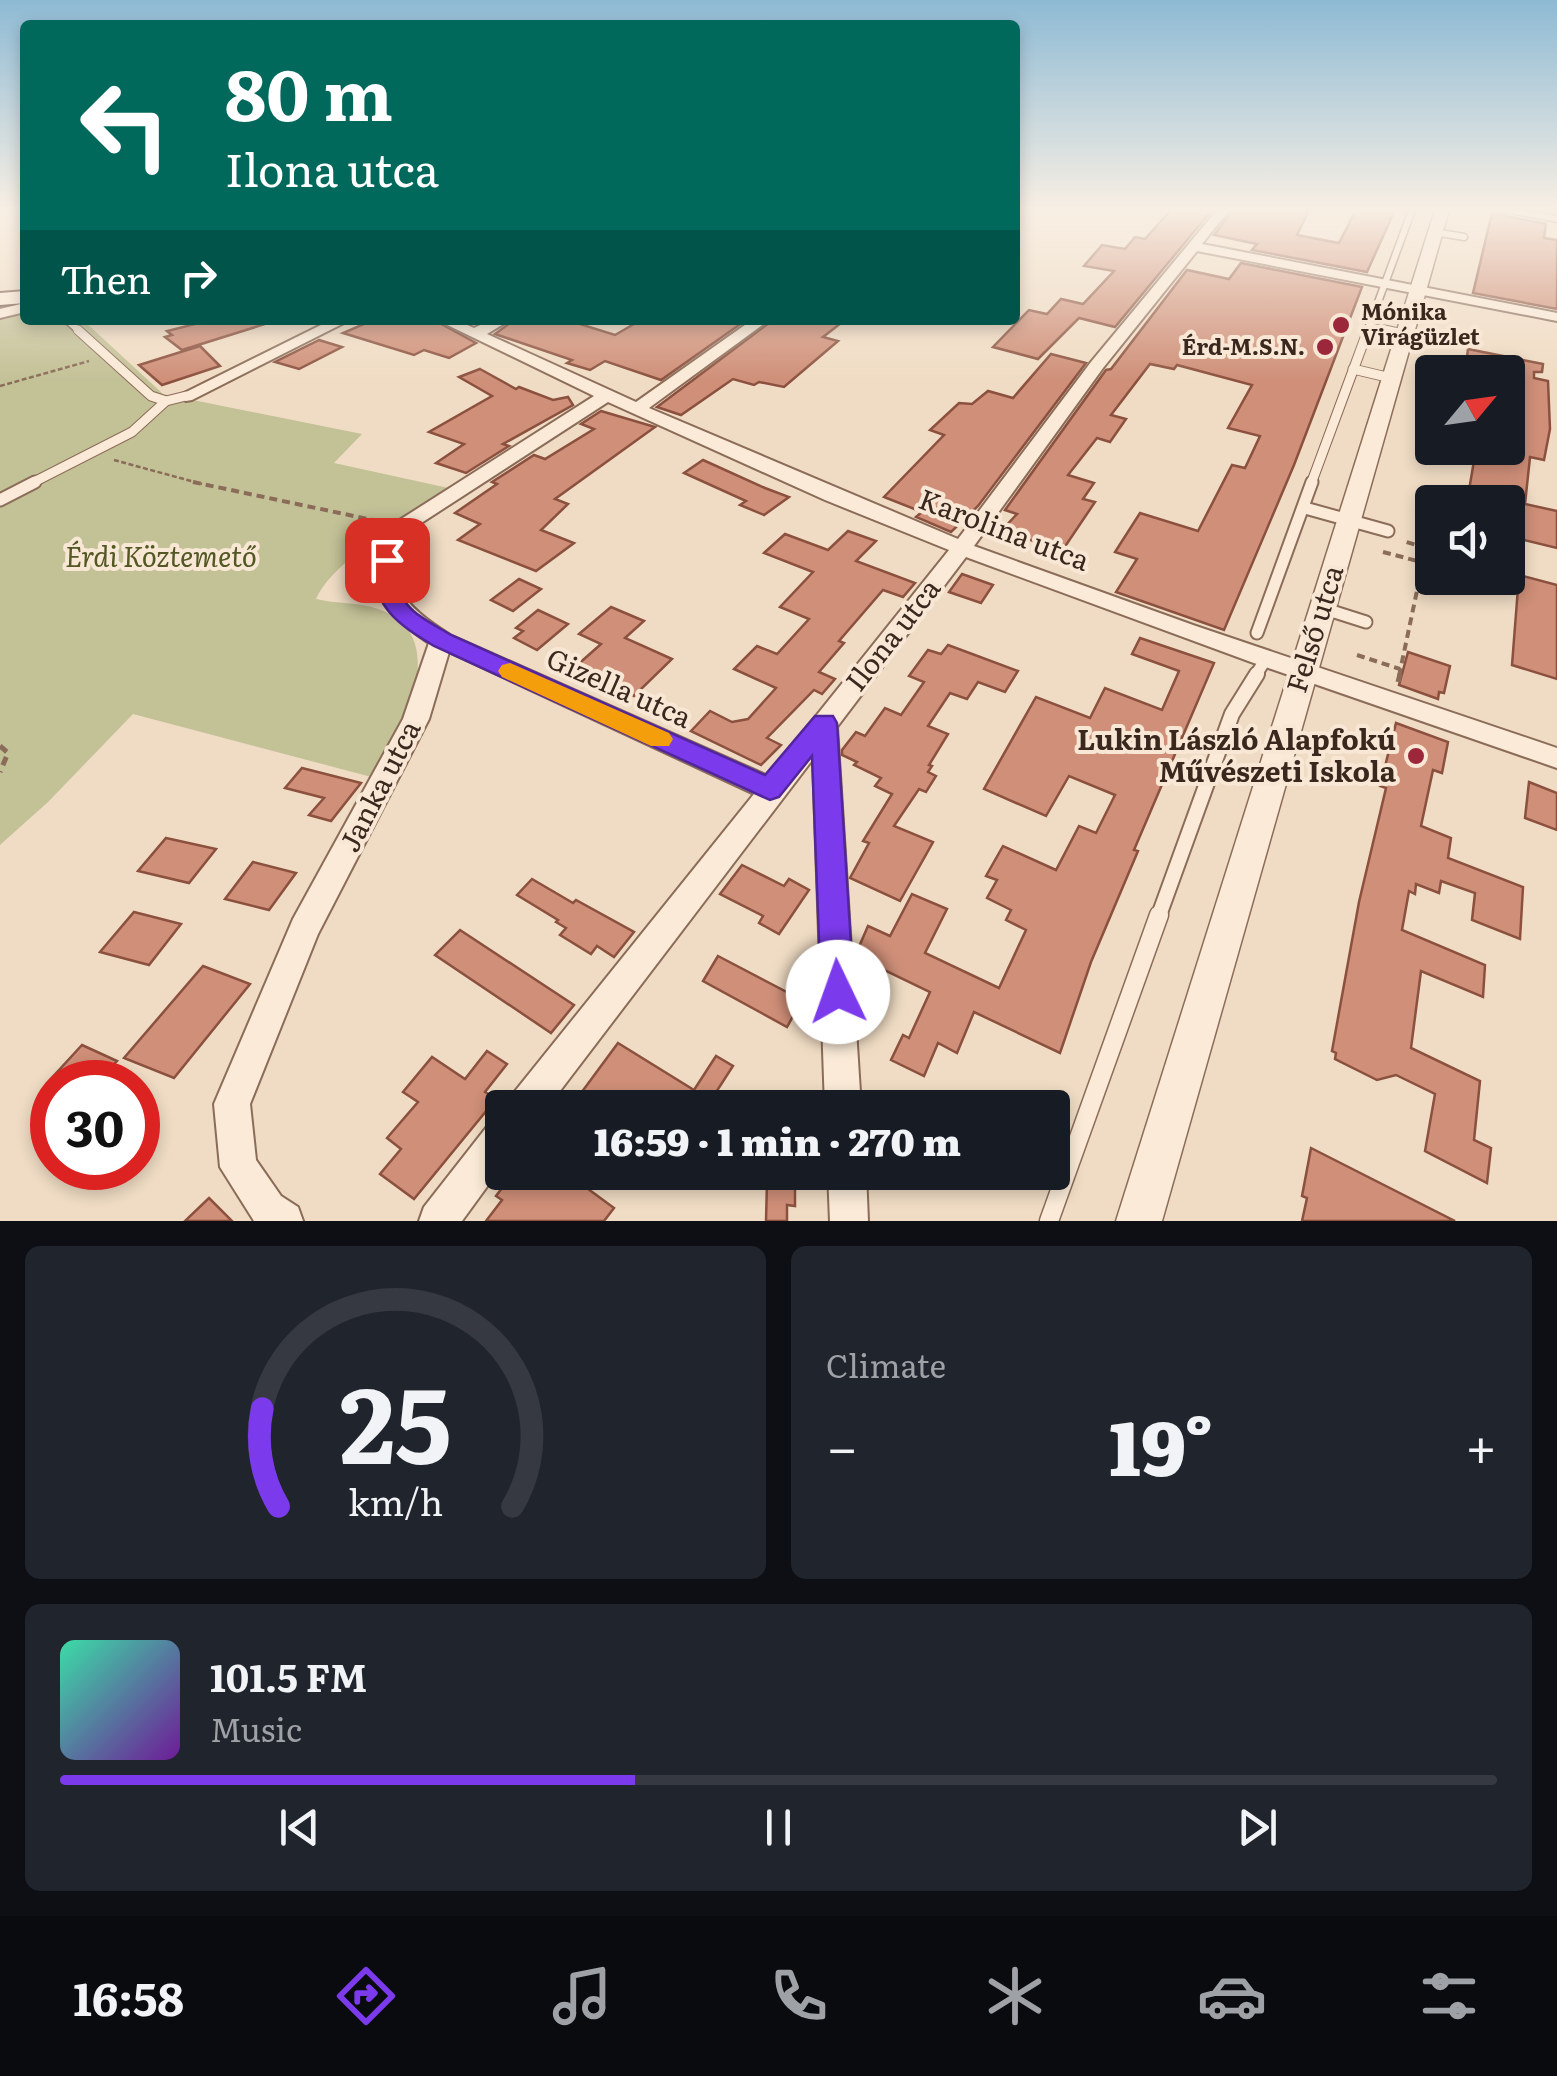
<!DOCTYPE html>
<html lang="en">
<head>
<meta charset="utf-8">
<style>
	body { margin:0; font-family:Literata,serif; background:#20242c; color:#f1f3f6; height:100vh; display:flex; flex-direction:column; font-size:38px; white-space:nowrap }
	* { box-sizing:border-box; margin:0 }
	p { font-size:32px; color:#9ea1a6 }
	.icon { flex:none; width:55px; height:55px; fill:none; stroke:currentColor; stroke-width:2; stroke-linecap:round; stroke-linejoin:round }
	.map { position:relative; height:1221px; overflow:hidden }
	.drawer { display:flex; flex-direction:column; gap:25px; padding:25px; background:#0d0f14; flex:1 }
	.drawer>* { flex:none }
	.guide { position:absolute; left:20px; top:20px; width:1000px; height:305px; border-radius:10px; box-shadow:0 5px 15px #0003; background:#00695c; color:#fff; overflow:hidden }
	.needle { width:65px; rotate:61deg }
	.tools { position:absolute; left:1415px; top:355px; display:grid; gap:20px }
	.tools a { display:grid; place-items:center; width:110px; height:110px; border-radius:10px; background:#171b24; box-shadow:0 5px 15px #0003; font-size:50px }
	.speed { position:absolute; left:30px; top:1060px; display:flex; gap:20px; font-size:50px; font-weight:700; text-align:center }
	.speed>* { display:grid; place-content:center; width:130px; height:130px; border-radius:50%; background:#171b24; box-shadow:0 5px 15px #0003; line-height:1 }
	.speed .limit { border:15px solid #d22; background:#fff; color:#111 }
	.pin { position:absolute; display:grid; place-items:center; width:85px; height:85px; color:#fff; margin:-42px; border-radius:20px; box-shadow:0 5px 15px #0006 }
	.me { position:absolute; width:110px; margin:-55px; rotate:357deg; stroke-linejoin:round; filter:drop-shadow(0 0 8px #0008) }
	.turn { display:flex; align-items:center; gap:35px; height:210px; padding:0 40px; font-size:45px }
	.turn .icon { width:130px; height:130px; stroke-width:2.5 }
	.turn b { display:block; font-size:70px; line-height:85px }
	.then { display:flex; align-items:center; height:95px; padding:0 40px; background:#0003; gap:20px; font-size:38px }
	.big { font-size:75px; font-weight:800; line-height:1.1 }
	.drawer .card { flex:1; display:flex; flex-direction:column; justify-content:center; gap:15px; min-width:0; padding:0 35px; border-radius:15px; background:#20242c }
	.drawer .dial { align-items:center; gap:0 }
	.dial svg { height:260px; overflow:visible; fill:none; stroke:#363941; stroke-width:7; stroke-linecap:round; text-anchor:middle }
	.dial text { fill:#f1f3f6; stroke:none }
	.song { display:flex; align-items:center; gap:30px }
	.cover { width:120px; height:120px; border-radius:15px; background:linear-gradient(135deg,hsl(160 70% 55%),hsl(280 70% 35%)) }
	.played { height:10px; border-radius:5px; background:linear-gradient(90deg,#7c3aed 40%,#363941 40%) }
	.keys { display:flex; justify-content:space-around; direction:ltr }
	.heat { display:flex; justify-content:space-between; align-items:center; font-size:55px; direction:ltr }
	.drawer .tiles { flex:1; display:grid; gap:25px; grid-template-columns:1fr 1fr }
	.card:last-child { grid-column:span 2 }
	.trip { position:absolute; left:485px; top:1090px; width:585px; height:100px; border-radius:10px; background:#171b24; box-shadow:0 5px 15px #0003; font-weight:800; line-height:100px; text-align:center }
	.menu { display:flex; height:160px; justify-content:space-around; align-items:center; background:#090b0e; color:#9ea1a6 }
	.menu .icon { width:70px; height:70px }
	.menu .active { color:#7c3aed }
	.menu b { font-size:45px; color:#f1f3f6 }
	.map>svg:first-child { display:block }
</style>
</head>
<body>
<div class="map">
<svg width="1557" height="1221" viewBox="0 0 1557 1221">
	<rect width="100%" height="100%" fill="#f0dcc4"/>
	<!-- cemetery -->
	<path fill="#c3c196" d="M25 312V320H83L163 394 362 434 334 463 453 489C415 515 334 558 316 599 336 604 359 602 378 609 454 634 402 732 379 779L133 714 48 802 0 845V319Z"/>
	<!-- building -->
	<g fill="#cf8f78" stroke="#8b513e" stroke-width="2.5">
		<path d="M1171 210H1212L1115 327 1079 318 1038 359 993 347 1029 310 1047 314 1061 299 1083 304 1114 271 1084 266 1102 245 1125 249 1135 237 1145 239Z"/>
		<path d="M1233 210H1309L1297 235 1339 243 1356 210 1394 212 1367 272 1252 250 1257 244 1214 235Z"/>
		<path d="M1492 213 1546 224 1544 238 1557 240V309L1473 293Z"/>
		<path d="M1241 263 1362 287 1294 465 1224 630 1116 592 1137 559 1115 552 1140 513 1198 531 1232 465 1245 468 1260 436 1228 428 1252 385 1177 365 1174 369 1150 364 1111 415 1126 419 1110 442 1097 438 1068 475 1094 483 1083 499 1095 502 1062 551 1002 530 1017 514 1005 510 1106 370 1111 369 1187 270 1229 279Z"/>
		<path d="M211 320H264L265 324 182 350 165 337 172 335 167 331Z"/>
		<path d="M373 320H434L476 343 449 358 424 350 414 355 343 333Z"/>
		<path d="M514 320H567L615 335 641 320H746L661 380 605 361 590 370 567 363 572 360 495 334Z"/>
		<path d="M773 320H845L823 337 838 341 784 387 759 382 754 385 733 379 681 415 657 407Z"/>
		<path d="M319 340 342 347 299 369 275 362Z"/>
		<path d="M200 346 220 366 162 385 139 365Z"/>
		<path d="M1468 349 1543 364 1542 372H1534V378L1548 381 1550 429 1544 460 1530 457 1525 504 1557 511V548L1508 536V502H1467L1476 449 1507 457 1510 439 1520 442 1522 402 1508 399V372H1465Z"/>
		<path d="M1051 354 1086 363 978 506 951 532 916 517 922 512 884 497 944 435 930 430 959 403 972 404 988 391 1013 398Z"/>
		<path d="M480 369 516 389 519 387 553 400 568 397 573 405 503 444 509 446 466 473 436 463 464 444 429 432 492 396 459 377Z"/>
		<path d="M601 411 655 427 555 499 568 504 541 530 574 543 536 571 458 540 480 524 455 513 497 484 492 482 534 455 545 459 594 429 581 424Z"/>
		<path d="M703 460 765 488 789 497 764 515 740 505 746 501 684 473Z"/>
		<path d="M848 531 876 541 856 561 915 583 903 597 883 590 839 641 844 643 819 672 835 679 822 694 814 690 767 738 781 745 761 765 691 731 710 711 732 722 748 719 776 688 734 669 757 646 777 654 809 619 780 607 813 572 764 553 785 534 828 550Z"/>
		<path d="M962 574 993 585 981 603 949 592Z"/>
		<path d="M1519 575 1557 585V679L1512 665Z"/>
		<path d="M519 579 541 589 513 611 491 600Z"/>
		<path d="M611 607 644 621 625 638 672 659 634 696 574 668 601 644 579 634Z"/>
		<path d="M538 610 568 624 537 650 514 638 523 631 516 628Z"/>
		<path d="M1140 638 1214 663 1134 850 1138 851 1091 962 1060 1053 974 1012 957 1053 938 1043 924 1076 891 1060 903 1035 909 1038 930 992 855 956 868 926 890 936 912 894 947 909 925 953 999 988 1026 930 1006 920 1011 910 987 898 997 880 986 876 1003 846 1056 870 1079 826 1096 833 1115 795 1069 776 1046 816 984 789 1036 697 1090 718 1105 688 1162 710 1179 671 1132 654Z"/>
		<path d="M948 645 1018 671 1005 692 978 682 967 699 950 693 928 726 948 734 929 765 932 766 928 772 936 776 926 792 919 789 894 826 933 842 900 901 850 878 869 843 863 841 892 794 875 786 881 778 854 765 857 762 842 755V750L856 732 865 736 885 708 901 715 924 682 909 676 928 650 941 654Z"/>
		<path d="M1408 652 1450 666 1444 693 1439 692 1438 699 1399 685Z"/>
		<path d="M1396 723 1448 742 1442 773 1433 770 1421 826 1451 838 1448 858 1523 887 1520 939 1472 920 1475 893 1441 881 1439 893 1416 884 1415 894 1409 891 1402 930 1485 965 1483 997 1421 971 1411 1048 1480 1081 1474 1140 1491 1148 1487 1183 1425 1151 1435 1094 1396 1075 1377 1080 1335 1059 1336 1053 1332 1051 1359 902 1386 788 1380 786Z"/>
		<path d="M302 768 361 783 331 821 309 815 324 798 285 788Z"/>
		<path d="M1529 782 1557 793V830L1525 818Z"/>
		<path d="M166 838 216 849 189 883 138 871Z"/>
		<path d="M253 862 296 873 269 910 225 899Z"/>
		<path d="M742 865 784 886 789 879 809 890 779 934 759 923 763 916 720 894Z"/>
		<path d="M532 879 573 903 576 900 634 932 614 957 597 946 591 954 560 935 566 928 556 922 558 920 517 895Z"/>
		<path d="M134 912 181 924 149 965 100 952Z"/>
		<path d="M460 930 574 1005 551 1033 435 955Z"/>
		<path d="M718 956 802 1000 787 1027 703 981Z"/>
		<path d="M203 966 250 984 174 1078 124 1058Z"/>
		<path d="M618 1043 694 1090 716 1056 733 1066 711 1100 723 1108H570Z"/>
		<path d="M82 1045 117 1061 98 1082H48Z"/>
		<path d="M487 1051 507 1064 485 1092 496 1099 414 1199 380 1174 401 1149 387 1138 418 1102 403 1092 432 1057 465 1079Z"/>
		<path d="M1311 1148 1455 1221H1302L1307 1198 1302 1196Z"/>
		<path d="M514 1172H565L614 1208 604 1221H486L502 1200 496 1196Z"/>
		<path d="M767 1181H795V1206L787 1205V1221H766Z"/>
		<path d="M209 1198 232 1221H185Z"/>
	</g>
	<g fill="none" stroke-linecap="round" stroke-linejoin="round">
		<defs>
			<g id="service-far4">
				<path d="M1434 232 1464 237"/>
				<path d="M67 320 80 332"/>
				<path d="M1369 326 1395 332"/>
				<path d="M1367 332 1412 210"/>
			</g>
			<g id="service-far3">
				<path d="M78 330 151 396 166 401 186 396"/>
				<path d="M1384 330 1403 334"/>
				<path d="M1353 369 1391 378"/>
				<path d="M30 484 132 432 166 401"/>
				<path d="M1311 484 1368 330"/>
			</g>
			<g id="service-far2">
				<path d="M0 500 35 482"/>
				<path d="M1305 508 1388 531"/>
				<path d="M1322 608 1366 622"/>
				<path d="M1257 633 1312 482"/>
				<path d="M1255 676 1266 659"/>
			</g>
			<path id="service-far1" d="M1158 918 1232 714 1257 674"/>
			<path id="service" d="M1049 1221 1159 915"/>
			<path id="pedestrian" d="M1494 210H1517L1557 216V222Z"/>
			<g id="minor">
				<path d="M1217 210H1229L1202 244 1557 313V321L1197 251 1103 368 974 546 1193 625 1557 748V768L1251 662 966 557 837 727 861 1108H825L813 759 547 1108H507L512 1095 754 794 449 652 429 719 318 934 250 1104 256 1160 281 1196 298 1207 303 1221H254L220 1167 214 1104 293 919 403 719 429 643C373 606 357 578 398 521L594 396 437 320H456L474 328 491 320H510L487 334 636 402 752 320H769L649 408 958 539 1091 362ZM608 402 825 500 949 550 768 776 450 635C405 606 377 581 412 529Z"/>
				<path d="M25 303V312L0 318V309Z"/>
				<path d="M331 320H350L192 400 186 401 178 396Z"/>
				<path d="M502 1119V1166L462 1221H419L424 1207 489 1124Z"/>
				<path d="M828 1172H866L868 1221H830Z"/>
			</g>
			<path id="tertiary" d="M1435 210H1449L1162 1221H1116Z"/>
			<path id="secondary" d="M25 291V303L0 305V293Z"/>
		</defs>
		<!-- service-far4 casing -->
		<use href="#service-far4" stroke="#8b6c59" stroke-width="9"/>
		<!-- service-far3 casing -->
		<use href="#service-far3" stroke="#8b6c59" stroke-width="11"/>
		<!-- service-far2 casing -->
		<use href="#service-far2" stroke="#8b6c59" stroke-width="15"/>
		<!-- service-far1 casing -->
		<use href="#service-far1" stroke="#8b6c59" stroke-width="18"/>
		<!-- service casing -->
		<use href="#service" stroke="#8b6c59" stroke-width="21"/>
		<!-- pedestrian casing -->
		<use href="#pedestrian" stroke="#8b6c59" stroke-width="3"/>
		<!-- minor casing -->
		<use href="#minor" stroke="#8b6c59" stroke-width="4"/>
		<!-- tertiary casing -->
		<use href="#tertiary" stroke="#8b6c59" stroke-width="3"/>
		<!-- secondary casing -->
		<use href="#secondary" stroke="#6d4d3d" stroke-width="4"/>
		<!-- path-far2 -->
		<g stroke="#8b6c59" stroke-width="2.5" stroke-dasharray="5 2.5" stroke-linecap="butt">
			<path d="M0 386 89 361"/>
			<path d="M114 460 202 484"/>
		</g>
		<!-- path-far1 -->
		<g stroke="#8b6c59" stroke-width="4" stroke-dasharray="8 5" stroke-linecap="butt">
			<path d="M193 482 382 522"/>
			<path d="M1383 552 1429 564"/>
			<path d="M1480 578 1519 589"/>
			<path d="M1357 655 1400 669"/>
			<path d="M1399 676 1426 548 1403 541"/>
		</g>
		<!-- path -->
		<g stroke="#8b6c59" stroke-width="5" stroke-dasharray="9 6" stroke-linecap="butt">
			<path d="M1398 682 1400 674"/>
			<path d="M0 746 8 753 0 772"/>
		</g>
		<!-- service-far4 -->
		<use href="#service-far4" stroke="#faead7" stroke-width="6"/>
		<!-- service-far3 -->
		<use href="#service-far3" stroke="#faead7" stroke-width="9"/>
		<!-- service-far2 -->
		<use href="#service-far2" stroke="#faead7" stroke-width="11"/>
		<!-- service-far1 -->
		<use href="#service-far1" stroke="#faead7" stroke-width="14"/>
		<!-- service -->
		<use href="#service" stroke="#faead7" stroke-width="18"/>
		<!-- pedestrian -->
		<use href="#pedestrian" fill="#faead7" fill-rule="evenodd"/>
		<!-- minor -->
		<use href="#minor" fill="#faead7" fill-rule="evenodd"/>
		<!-- tertiary -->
		<use href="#tertiary" fill="#faead7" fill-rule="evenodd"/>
		<!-- secondary -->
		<use href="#secondary" fill="#faead7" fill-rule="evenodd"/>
	</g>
	<!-- sky -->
	<linearGradient id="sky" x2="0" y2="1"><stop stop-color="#8dbad4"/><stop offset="0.55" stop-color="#f8efe4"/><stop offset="1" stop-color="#f8efe4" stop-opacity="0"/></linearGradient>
	<rect width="1557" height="381" fill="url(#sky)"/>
	<!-- route -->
	<path fill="#7c3aed" stroke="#51269a" stroke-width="2.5" d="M387 554 397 560C393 606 416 614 451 635L765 775 815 716H833L837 723 854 992 849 1003 838 1007 826 1003 821 992 812 756 779 797 770 800 434 646C398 624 370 606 376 560Z"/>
	<!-- slow -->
	<path fill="#f59e0b" d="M510 663 669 733 673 739 669 746H651L502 677 498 671 502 665Z"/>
	<!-- markers -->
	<g fill="#9c273a" stroke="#f7e7d4" stroke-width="4">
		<circle cx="1341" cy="325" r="10"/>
		<circle cx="1325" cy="347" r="10"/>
		<circle cx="1416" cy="756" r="10"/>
	</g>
	<g text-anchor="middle" stroke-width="8" stroke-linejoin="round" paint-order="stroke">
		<!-- far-poi labels -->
		<g font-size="22" font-weight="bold" fill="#3a271e" stroke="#f7e7d4" text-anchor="start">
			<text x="1361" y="320">Mónika<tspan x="1361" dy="25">Virágüzlet</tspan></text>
			<text x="1305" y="355" text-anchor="end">Érd-M.S.N.</text>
		</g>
		<!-- street labels -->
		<g font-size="28" fill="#3a271e" stroke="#f7e7d4">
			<text transform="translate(1004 530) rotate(21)" y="10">Karolina utca</text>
			<text transform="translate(1315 629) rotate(-73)" y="10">Felső utca</text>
			<text transform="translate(893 635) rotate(-52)" y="10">Ilona utca</text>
			<text transform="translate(619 688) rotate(24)" y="10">Gizella utca</text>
			<text transform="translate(380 786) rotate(-63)" y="10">Janka utca</text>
		</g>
		<!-- park labels -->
		<g font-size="28" font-style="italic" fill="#525724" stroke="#f7e7d4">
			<text x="161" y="567">Érdi Köztemető</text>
		</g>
		<!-- poi labels -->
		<g font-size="28" font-weight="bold" fill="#3a271e" stroke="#f7e7d4" text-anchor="end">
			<text x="1396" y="750">Lukin László Alapfokú<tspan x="1396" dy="32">Művészeti Iskola</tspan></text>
		</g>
	</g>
</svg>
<div class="tools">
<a><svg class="needle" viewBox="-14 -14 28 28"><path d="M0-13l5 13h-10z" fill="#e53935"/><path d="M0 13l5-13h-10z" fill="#9ea1a6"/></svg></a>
<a><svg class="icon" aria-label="sound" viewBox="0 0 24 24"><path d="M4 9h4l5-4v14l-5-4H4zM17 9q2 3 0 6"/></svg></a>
</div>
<div class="speed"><div class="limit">30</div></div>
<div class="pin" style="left:387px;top:560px;background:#d93025"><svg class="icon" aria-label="arrive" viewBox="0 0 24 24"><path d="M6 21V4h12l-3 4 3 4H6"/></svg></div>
<svg class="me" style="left:838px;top:992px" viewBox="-20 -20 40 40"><circle r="19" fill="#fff"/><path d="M0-13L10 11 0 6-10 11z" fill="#7c3aed"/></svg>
<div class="trip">16:59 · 1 min · 270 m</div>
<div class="guide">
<div class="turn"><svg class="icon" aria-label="left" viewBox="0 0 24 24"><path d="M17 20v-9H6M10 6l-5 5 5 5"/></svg><div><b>80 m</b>Ilona utca</div></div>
<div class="then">Then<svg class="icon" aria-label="right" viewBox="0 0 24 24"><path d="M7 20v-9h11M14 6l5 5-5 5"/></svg></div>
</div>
</div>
<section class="drawer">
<div class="tiles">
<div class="card dial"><svg viewBox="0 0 100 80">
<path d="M14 69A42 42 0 1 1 86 69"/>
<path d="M14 69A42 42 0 0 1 9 39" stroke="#7c3aed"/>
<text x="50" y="56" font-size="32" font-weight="700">25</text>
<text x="50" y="72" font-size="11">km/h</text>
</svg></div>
<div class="card"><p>Climate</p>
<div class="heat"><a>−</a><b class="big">19°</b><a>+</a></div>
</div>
<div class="card">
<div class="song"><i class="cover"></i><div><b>101.5 FM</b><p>Music</p></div></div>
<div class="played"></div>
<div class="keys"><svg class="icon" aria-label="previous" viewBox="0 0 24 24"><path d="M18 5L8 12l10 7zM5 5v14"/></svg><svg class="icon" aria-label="pause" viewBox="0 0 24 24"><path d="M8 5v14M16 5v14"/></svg><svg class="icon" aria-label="next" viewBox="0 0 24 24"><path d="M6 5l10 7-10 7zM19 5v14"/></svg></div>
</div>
</div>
</section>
<nav class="menu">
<b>16:58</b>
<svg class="icon active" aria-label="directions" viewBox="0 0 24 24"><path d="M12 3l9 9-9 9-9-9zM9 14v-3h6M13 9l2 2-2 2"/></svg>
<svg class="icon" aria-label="music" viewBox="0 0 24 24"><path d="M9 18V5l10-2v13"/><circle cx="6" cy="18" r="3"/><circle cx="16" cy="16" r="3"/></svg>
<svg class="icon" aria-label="phone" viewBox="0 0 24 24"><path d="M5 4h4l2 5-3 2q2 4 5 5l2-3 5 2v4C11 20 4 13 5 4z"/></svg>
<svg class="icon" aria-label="climate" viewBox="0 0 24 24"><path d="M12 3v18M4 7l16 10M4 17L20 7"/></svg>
<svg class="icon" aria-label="car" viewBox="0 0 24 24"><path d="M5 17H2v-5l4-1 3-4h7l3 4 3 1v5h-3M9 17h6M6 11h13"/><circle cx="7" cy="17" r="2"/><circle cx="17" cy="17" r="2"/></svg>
<svg class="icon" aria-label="filters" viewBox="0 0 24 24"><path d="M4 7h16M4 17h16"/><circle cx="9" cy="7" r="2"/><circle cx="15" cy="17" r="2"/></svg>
</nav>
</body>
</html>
